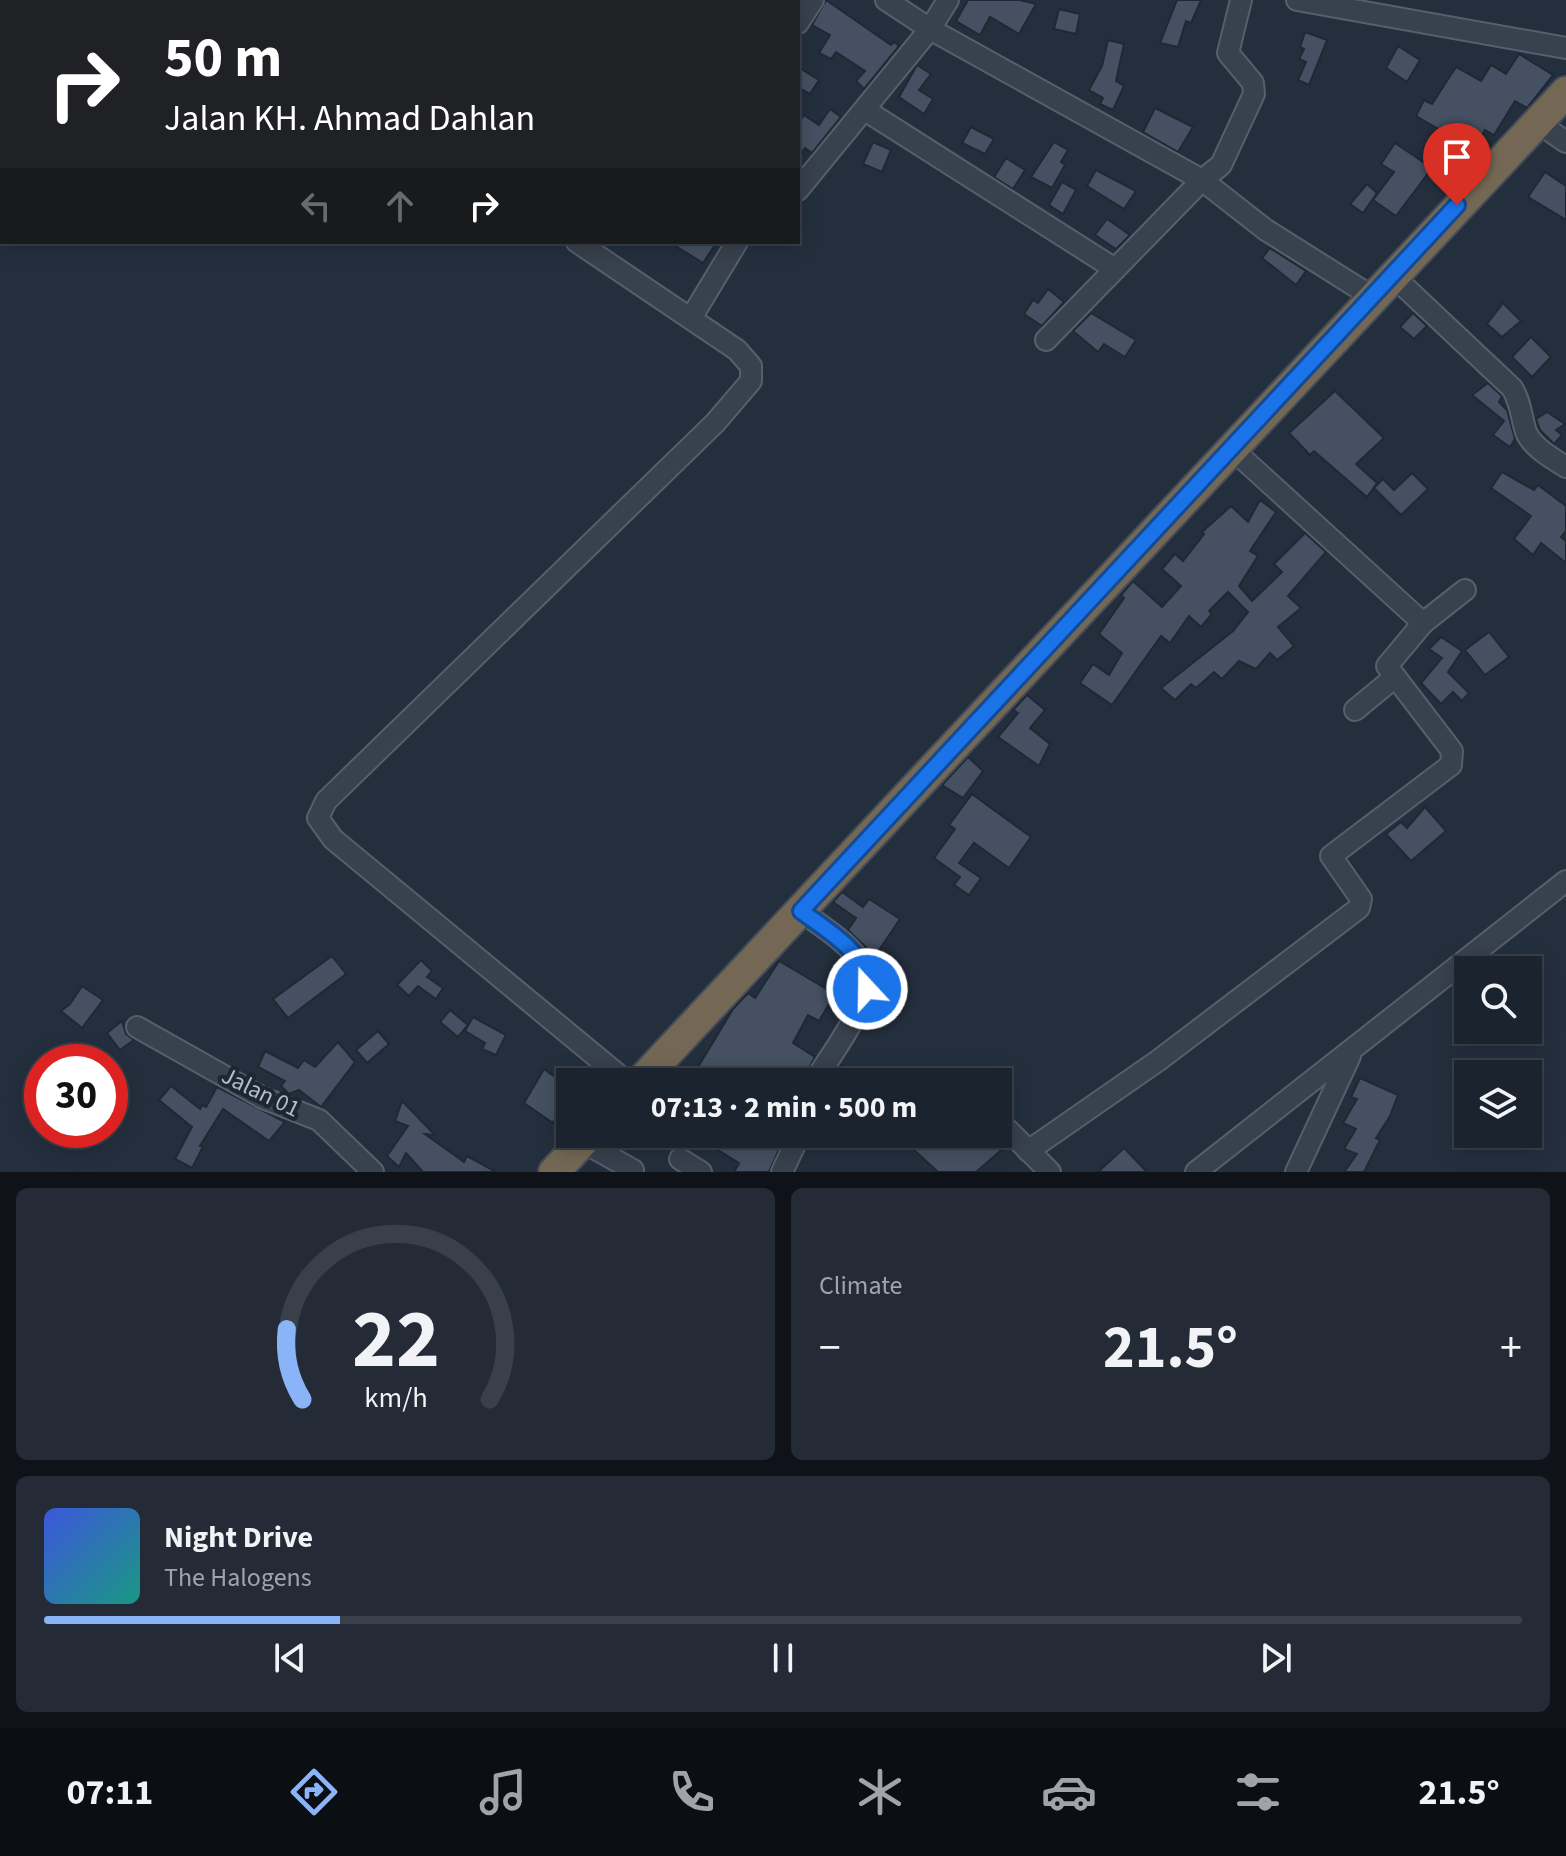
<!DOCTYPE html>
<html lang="en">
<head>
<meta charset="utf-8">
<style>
	body { margin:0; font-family:"Source Sans 3",sans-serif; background:#242b36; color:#f1f3f6; height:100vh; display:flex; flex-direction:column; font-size:30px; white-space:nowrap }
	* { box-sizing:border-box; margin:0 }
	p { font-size:26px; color:#a0a4aa }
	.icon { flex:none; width:44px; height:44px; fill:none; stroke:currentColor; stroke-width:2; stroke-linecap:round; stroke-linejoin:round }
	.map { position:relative; height:1172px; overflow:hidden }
	.side { display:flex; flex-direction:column; gap:16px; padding:16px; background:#0f1319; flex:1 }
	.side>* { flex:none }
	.banner { position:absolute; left:0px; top:0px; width:800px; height:244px; box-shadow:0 4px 20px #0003,0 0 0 2px #39404a; background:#202124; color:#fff; overflow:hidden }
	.tools { position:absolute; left:1454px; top:956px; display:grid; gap:16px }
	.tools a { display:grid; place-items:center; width:88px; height:88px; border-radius:0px; background:#1b232e; box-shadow:0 4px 20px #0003,0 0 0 2px #39404a; font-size:40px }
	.speed { position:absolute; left:24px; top:1044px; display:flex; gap:16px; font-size:40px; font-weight:700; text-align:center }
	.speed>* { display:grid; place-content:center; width:104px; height:104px; border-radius:50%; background:#1b232e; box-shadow:0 4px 20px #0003,0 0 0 2px #39404a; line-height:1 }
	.speed .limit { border:12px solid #d22; background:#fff; color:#111 }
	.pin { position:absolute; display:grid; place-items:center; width:68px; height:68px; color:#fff; margin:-82px -34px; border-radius:50% 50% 50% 0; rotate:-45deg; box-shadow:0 0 8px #0007 }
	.pin .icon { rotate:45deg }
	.me { position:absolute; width:88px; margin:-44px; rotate:339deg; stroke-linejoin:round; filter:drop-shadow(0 0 6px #0008) }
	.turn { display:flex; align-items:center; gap:28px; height:168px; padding:0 32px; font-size:36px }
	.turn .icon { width:104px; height:104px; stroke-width:2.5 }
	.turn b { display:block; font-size:56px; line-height:68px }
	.lanes { display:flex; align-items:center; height:76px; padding:0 32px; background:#0003; justify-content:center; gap:40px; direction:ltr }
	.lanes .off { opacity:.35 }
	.big { font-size:60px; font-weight:700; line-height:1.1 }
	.side .widget { flex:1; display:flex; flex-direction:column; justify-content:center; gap:12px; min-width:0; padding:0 28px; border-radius:12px; background:#242b36 }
	.side .dial { align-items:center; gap:0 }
	.dial svg { height:208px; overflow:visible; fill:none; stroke:#39404a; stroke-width:7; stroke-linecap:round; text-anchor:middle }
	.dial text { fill:#f1f3f6; stroke:none }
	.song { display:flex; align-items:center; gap:24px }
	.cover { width:96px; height:96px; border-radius:12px; background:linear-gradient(135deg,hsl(230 70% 55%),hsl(170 70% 35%)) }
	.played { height:8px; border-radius:4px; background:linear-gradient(90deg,#8ab4f8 20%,#39404a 20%) }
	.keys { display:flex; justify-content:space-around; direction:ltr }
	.heat { display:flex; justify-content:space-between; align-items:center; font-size:44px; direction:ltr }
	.side .tiles { flex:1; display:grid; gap:16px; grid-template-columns:1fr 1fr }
	.widget:last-child { grid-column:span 2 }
	.trip { position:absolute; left:556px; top:1068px; width:456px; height:80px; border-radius:0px; background:#1b232e; box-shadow:0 4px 20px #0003,0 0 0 2px #39404a; font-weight:700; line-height:80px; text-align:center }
	.tab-bar { display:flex; height:128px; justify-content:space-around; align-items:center; background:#0b0e12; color:#a0a4aa }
	.tab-bar .icon { width:56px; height:56px }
	.tab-bar .selected { color:#8ab4f8 }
	.tab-bar b { font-size:36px; color:#f1f3f6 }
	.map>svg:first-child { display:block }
</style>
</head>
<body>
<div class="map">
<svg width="1566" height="1172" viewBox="0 0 1566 1172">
	<rect width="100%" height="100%" fill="#242f3e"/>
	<!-- building -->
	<g fill="#455162" stroke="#1f2835" stroke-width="2">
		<path d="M826 0 891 45 894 42 899 46 864 89 856 81 865 71 836 52 831 59 819 53 830 35 812 25Z"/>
		<path d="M968 0H1020L1036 4 1019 34 990 17 980 35 956 21Z"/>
		<path d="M1177 0H1201L1191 23 1186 21 1178 47 1160 43Z"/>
		<path d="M1059 9 1080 14 1076 34 1054 29Z"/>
		<path d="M1305 32 1327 40 1309 85 1298 80 1306 62 1299 59 1304 49 1300 47Z"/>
		<path d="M1108 40 1124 44 1116 81 1124 86 1113 110 1100 104 1103 98 1089 90 1102 66Z"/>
		<path d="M1398 46 1420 60 1407 82 1386 68Z"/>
		<path d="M1519 54 1553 75 1527 108 1515 101 1494 135 1485 130 1460 172 1462 175 1455 181 1431 162 1444 141 1436 136 1440 130 1416 116 1424 100 1432 104 1456 67 1481 81 1491 65 1506 74Z"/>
		<path d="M917 65 931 74 919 90 933 99 924 114 899 97Z"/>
		<path d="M798 67 819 80 810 94 798 87Z"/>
		<path d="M1155 108 1193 127 1178 152 1143 132Z"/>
		<path d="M830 109 841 117 812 153 805 148 798 160V124L804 115 819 125Z"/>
		<path d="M971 127 994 139 985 154 962 143Z"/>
		<path d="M873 142 891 150 882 172 863 164Z"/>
		<path d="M1054 142 1068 150 1061 162 1065 165 1052 188 1031 177Z"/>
		<path d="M1395 143 1432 168 1396 216 1373 200 1394 172 1381 164Z"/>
		<path d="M1006 158 1025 170 1013 189 994 177Z"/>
		<path d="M1096 170 1136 191 1124 209 1087 186Z"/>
		<path d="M1545 172 1566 186V220L1528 197Z"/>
		<path d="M1062 182 1076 190 1063 214 1049 205Z"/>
		<path d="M1367 184 1377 193 1363 213 1350 204Z"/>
		<path d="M1107 219 1130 235 1116 249 1095 235Z"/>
		<path d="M669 242H717L703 263Z"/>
		<path d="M1270 248 1306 271 1296 285 1262 258Z"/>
		<path d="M1048 289 1064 302 1042 326 1024 314 1033 300 1038 303Z"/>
		<path d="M1503 303 1521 321 1502 337 1487 324Z"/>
		<path d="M1091 313 1136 340 1125 357 1104 344 1098 352 1073 331Z"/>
		<path d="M1413 313 1427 326 1414 339 1400 327Z"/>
		<path d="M1531 337 1551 357 1532 377 1512 357Z"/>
		<path d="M1488 383 1502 396 1499 402 1507 410 1515 439 1510 447 1493 435 1504 421 1472 395Z"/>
		<path d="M1335 391 1384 438 1356 464 1377 483 1367 497 1314 451 1310 455 1289 433Z"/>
		<path d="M1547 412 1565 424 1556 430 1562 435 1554 444 1540 430 1536 419Z"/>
		<path d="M1502 472 1534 490 1538 485 1566 506V531L1561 537 1566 541V563L1541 543 1533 555 1514 539 1531 516 1491 488Z"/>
		<path d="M1412 473 1428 489 1401 515 1374 488 1383 479 1394 490Z"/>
		<path d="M1260 500 1276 512 1250 551 1258 556 1239 586 1252 601 1282 572 1274 564 1305 533 1326 552 1288 596 1301 608 1278 627 1294 646 1277 660 1270 653 1256 669 1239 661 1222 679 1214 672 1196 688 1191 684 1175 700 1161 688 1233 631 1248 612 1228 592 1209 611 1212 614 1201 627 1189 616 1170 643 1161 636 1112 705 1080 683 1093 664 1109 675 1122 653 1099 634 1124 598 1121 595 1133 581 1162 607 1181 586 1162 569 1175 554 1183 561 1204 534 1202 532 1231 506 1248 522Z"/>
		<path d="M1489 632 1509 657 1485 675 1465 650Z"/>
		<path d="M1441 637 1462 651 1448 672 1469 693 1462 701 1453 692 1441 704 1421 683 1442 658 1429 649Z"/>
		<path d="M1027 695 1045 710 1030 728 1050 744 1039 766 998 737 1018 713 1013 710Z"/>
		<path d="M968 757 983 771 963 798 942 785Z"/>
		<path d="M972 794 1031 837 1009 868 974 843 959 863 981 878 969 895 954 885 960 877 934 858 955 829 949 825Z"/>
		<path d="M1425 807 1446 831 1411 861 1386 834 1401 822 1407 828Z"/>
		<path d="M842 892 863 907 869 899 900 919 875 956 848 930 856 918 833 902Z"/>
		<path d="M332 956 346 974 288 1018 273 999Z"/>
		<path d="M421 960 432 971 427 977 443 988 436 999 418 986 409 996 397 985Z"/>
		<path d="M779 961 835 994 819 1021 808 1015 793 1043 815 1057 801 1082H689L733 1009 748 993 755 998Z"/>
		<path d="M82 986 103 1000 82 1028 61 1011 70 1004Z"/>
		<path d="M450 1010 468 1025 458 1037 440 1022Z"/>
		<path d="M473 1017 506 1035 496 1055 482 1049 485 1043 465 1031Z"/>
		<path d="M122 1021 126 1034 134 1040 120 1050 107 1033Z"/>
		<path d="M378 1031 389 1044 367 1063 356 1050Z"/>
		<path d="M338 1042 355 1062 321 1107 299 1090 289 1094 281 1086 285 1081 258 1067 265 1051 298 1068 304 1060 315 1067Z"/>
		<path d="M841 1065 874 1082H829Z"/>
		<path d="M544 1069 570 1088V1099L565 1108 561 1106 553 1123 524 1103Z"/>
		<path d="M1360 1078 1398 1095 1390 1116 1376 1138 1380 1140 1364 1172H1344L1357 1154 1344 1149 1356 1129 1343 1123 1357 1099 1351 1097Z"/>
		<path d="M171 1086 200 1109 202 1105 206 1107 217 1087 285 1122 269 1141 223 1109 200 1146 203 1147 192 1168 175 1159 192 1127 159 1100Z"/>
		<path d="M402 1101 435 1135 425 1134 464 1162 467 1156 496 1172H423L406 1153 399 1167 387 1156 408 1126 395 1121Z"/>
		<path d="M692 1134H786L769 1172H734L739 1163Z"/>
		<path d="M912 1134H994L1006 1146 976 1172H938L913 1149 919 1142Z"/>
		<path d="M1124 1148 1147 1172H1098Z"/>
	</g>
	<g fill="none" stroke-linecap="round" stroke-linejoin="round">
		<defs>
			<g id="minor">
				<path d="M477 0 480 2"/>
				<path d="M886 0 930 29 1202 180 1266 230 1371 296"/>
				<path d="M1297 0 1566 48"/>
				<path d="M527 2 528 0"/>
				<path d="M616 2 617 0"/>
				<path d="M798 23 813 0"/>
				<path d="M865 110 1115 269"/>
				<path d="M1537 122 1566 142"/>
				<path d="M798 190 930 29 948 0"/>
				<path d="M577 242 737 350 751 366V381L715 423 326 801 318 818 333 839 627 1082"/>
				<path d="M1392 275 1512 388C1521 402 1521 417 1526 432 1532 447 1553 459 1566 467"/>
				<path d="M691 318 737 242"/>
				<path d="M1046 340 1202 180 1221 165 1254 94 1253 83 1228 53 1241 0"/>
				<path d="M1423 623 1465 590"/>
				<path d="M1355 710 1395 677"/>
				<path d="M801 911C822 927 849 942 862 965 880 994 830 1055 814 1082"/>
				<path d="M137 1027 263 1098 319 1120 373 1172"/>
				<path d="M998 1120 1050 1172"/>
				<path d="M583 1142 633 1170"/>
				<path d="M1028 1151 1159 1060 1359 908 1361 899 1331 856 1451 765 1452 751 1387 666 1423 623 1231 448"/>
				<path d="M680 1159 701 1172"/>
				<path d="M782 1172 800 1134"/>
				<path d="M1196 1172 1566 881"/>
				<path d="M1296 1172 1350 1056"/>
			</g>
			<g id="highway">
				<path d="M640 1082 1566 92"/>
				<path d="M554 1172 590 1134"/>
			</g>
		</defs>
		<!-- minor casing -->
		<use href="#minor" stroke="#565f6c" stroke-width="24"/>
		<!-- highway casing -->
		<use href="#highway" stroke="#434c59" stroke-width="34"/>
		<!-- minor -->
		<use href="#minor" stroke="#38414e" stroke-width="20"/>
		<!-- highway -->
		<use href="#highway" stroke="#746855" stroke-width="30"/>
	</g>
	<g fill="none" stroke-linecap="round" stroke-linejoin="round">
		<defs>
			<path id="route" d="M867 989C869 953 826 930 801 911L1457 205"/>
		</defs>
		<!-- route casing -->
		<use href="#route" stroke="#114b97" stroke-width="20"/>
		<!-- route -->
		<use href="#route" stroke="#1a73e8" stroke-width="14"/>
	</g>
	<g text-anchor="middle" stroke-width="8" stroke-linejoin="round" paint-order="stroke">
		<!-- street labels -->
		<g font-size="24" fill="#b4bcc9" stroke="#1d2633">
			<text transform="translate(261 1092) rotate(26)" y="8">Jalan 01</text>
		</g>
	</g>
</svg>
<div class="tools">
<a><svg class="icon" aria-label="search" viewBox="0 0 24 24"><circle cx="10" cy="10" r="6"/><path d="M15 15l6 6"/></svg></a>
<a><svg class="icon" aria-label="layers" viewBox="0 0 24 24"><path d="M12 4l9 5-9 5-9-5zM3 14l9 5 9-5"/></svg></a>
</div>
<div class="speed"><div class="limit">30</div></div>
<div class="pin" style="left:1457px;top:205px;background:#d93025"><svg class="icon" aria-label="arrive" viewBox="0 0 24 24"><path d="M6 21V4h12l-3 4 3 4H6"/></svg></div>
<svg class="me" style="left:867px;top:989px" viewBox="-20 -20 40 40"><circle r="17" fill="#1a73e8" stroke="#fff" stroke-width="3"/><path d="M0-11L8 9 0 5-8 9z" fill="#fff"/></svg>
<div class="trip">07:13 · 2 min · 500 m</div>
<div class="banner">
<div class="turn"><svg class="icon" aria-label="right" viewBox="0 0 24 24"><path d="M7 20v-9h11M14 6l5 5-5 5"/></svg><div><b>50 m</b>Jalan KH. Ahmad Dahlan</div></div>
<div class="lanes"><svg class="icon off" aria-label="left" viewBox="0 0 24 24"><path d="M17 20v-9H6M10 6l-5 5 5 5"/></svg><svg class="icon off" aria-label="ahead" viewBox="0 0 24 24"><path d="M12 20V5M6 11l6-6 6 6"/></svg><svg class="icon" aria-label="right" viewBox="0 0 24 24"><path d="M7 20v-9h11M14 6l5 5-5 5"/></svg></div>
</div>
</div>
<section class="side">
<div class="tiles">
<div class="widget dial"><svg viewBox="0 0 100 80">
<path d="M14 69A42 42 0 1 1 86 69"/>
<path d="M14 69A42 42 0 0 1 8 42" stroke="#8ab4f8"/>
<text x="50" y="56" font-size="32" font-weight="700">22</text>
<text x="50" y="72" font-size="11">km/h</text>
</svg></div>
<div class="widget"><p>Climate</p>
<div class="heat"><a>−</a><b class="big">21.5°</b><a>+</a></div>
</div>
<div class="widget">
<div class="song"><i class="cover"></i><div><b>Night Drive</b><p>The Halogens</p></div></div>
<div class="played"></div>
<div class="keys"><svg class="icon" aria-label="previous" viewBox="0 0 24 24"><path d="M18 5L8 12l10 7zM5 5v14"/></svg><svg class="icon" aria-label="pause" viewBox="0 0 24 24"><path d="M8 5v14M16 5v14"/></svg><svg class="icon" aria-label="next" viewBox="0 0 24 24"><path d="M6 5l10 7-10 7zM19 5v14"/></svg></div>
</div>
</div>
</section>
<nav class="tab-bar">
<b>07:11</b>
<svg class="icon selected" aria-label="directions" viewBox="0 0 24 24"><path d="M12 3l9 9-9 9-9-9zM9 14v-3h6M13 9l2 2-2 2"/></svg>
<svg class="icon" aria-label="music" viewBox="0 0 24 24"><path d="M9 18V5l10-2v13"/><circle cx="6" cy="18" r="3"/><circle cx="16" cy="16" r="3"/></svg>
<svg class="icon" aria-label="phone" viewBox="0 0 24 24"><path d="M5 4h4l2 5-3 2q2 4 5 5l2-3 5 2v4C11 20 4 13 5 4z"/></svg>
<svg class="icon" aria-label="climate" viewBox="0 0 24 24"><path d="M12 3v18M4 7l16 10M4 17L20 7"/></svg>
<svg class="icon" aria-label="car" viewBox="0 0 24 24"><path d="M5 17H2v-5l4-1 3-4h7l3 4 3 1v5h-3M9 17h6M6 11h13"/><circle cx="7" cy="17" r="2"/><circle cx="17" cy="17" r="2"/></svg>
<svg class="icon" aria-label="filters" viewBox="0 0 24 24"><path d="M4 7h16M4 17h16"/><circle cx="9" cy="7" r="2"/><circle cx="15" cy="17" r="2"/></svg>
<b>21.5°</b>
</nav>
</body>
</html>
